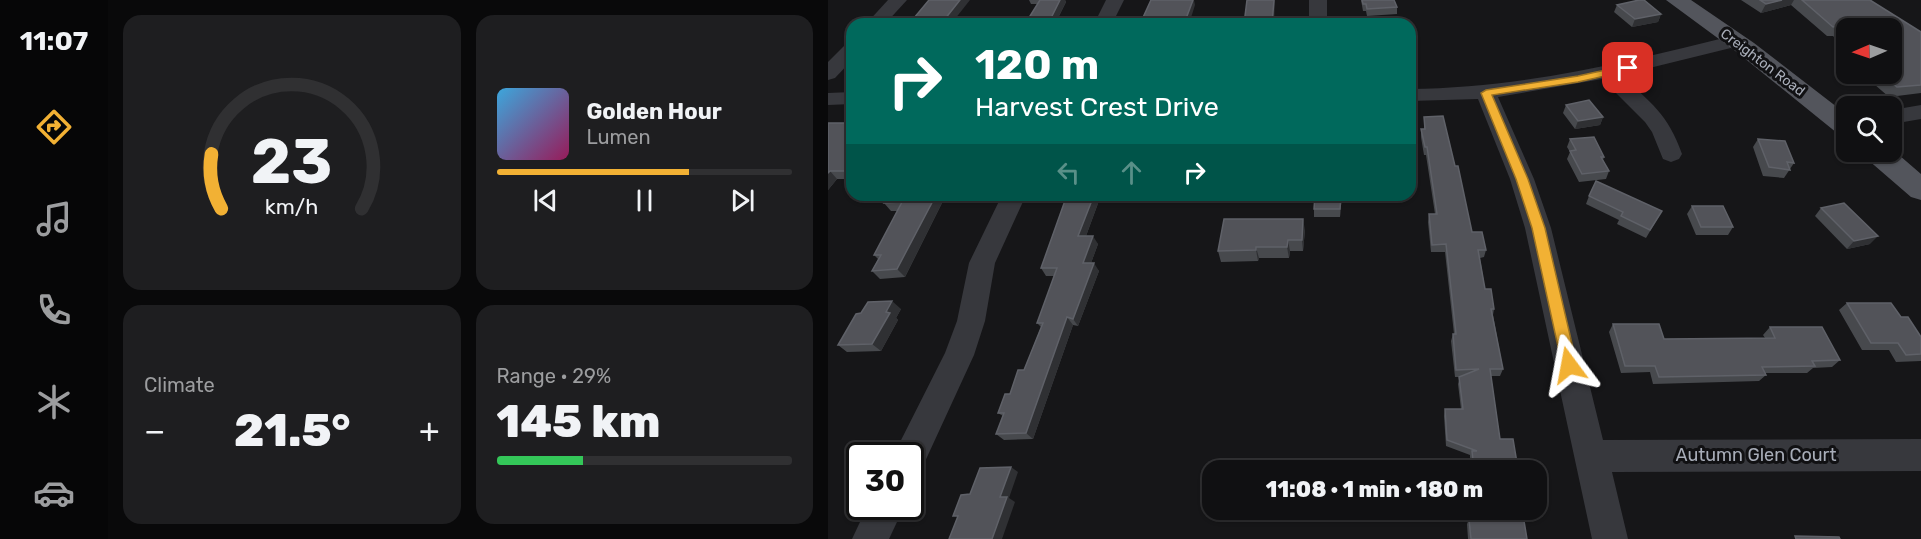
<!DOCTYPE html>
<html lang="en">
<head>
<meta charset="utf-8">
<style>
	body { margin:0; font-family:Rubik,sans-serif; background:#1e1e20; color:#f1f3f6; height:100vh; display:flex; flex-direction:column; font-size:22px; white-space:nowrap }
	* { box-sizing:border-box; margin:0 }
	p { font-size:20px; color:#9c9d9f }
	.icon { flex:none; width:33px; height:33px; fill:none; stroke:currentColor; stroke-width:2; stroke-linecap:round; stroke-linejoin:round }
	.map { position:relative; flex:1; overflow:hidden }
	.drawer { display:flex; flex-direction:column; gap:15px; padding:15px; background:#09090a; width:720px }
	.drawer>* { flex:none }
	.hud { position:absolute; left:18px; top:18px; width:570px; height:183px; border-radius:18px; box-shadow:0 2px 4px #0004,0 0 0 2px #303032; background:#00695c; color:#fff; overflow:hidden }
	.needle { width:39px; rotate:268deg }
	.fabs { position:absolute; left:1008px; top:18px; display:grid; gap:12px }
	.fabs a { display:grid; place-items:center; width:66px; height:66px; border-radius:12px; background:#101012; box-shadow:0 2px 4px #0004,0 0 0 2px #303032; font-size:30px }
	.speed { position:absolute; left:18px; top:442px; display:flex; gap:12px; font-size:30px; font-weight:700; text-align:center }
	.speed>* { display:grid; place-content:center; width:78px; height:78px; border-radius:50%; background:#101012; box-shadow:0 2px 4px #0004,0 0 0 2px #303032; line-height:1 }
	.speed .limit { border:3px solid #111; border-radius:9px; background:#fff; color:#111 }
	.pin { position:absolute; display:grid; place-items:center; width:51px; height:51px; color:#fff; margin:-26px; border-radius:12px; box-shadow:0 3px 9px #0006 }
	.me { position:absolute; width:66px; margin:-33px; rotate:347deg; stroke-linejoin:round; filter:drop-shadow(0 0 4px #0008) }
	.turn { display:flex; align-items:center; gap:21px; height:126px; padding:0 30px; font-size:27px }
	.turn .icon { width:78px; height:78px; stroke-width:2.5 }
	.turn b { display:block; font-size:42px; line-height:51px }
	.lanes { display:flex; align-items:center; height:57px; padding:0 30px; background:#0003; justify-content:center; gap:30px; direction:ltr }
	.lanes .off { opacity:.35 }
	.big { font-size:45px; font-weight:800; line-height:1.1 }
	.drawer .card { flex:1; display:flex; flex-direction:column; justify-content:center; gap:9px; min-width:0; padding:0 21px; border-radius:18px; background:#1e1e20 }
	.drawer .dial { align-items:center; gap:0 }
	.dial svg { height:156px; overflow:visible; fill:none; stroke:#303032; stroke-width:7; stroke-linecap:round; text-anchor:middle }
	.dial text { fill:#f1f3f6; stroke:none }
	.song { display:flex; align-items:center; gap:18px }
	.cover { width:72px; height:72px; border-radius:9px; background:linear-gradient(135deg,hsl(200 70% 55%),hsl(330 70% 35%)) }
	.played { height:6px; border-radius:3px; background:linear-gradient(90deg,#f2b134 65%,#303032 65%) }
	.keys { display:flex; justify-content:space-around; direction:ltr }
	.heat { display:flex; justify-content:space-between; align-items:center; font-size:33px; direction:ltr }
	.charge { height:9px; border-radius:4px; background:linear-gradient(90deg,#34c759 29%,#303032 0) }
	.drawer .tiles { flex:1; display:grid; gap:15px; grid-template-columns:repeat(2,1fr) }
	.trip { position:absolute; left:374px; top:460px; width:345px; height:60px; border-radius:18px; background:#101012; box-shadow:0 2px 4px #0004,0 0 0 2px #303032; font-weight:800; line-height:60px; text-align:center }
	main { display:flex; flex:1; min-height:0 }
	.menu { display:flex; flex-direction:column; width:108px; justify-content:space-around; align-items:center; background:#060607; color:#9c9d9f }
	.menu .icon { width:42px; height:42px }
	.menu .selected { color:#f2b134 }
	.menu b { font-size:27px; color:#f1f3f6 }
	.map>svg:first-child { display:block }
</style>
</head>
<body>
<main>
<nav class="menu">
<b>11:07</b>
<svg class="icon selected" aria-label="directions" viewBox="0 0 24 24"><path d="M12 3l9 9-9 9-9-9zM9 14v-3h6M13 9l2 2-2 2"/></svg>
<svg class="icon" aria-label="music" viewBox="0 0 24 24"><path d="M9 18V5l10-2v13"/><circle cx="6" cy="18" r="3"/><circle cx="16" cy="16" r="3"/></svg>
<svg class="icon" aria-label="phone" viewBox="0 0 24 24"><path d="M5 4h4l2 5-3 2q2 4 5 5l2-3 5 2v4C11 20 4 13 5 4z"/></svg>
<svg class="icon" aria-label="climate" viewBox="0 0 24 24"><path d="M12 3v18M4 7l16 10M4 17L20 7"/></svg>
<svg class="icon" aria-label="car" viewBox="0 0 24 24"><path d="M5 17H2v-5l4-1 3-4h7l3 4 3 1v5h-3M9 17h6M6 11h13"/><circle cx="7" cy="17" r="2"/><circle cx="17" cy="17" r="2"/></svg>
</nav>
<section class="drawer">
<div class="tiles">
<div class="card dial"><svg viewBox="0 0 100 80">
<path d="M14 69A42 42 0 1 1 86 69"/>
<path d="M14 69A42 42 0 0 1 9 41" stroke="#f2b134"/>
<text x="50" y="56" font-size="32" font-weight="700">23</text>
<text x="50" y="72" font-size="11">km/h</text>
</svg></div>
<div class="card">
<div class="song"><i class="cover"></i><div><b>Golden Hour</b><p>Lumen</p></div></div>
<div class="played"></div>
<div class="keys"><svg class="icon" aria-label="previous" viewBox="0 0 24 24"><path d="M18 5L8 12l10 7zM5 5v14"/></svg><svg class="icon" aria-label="pause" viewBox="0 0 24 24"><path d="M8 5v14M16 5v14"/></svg><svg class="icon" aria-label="next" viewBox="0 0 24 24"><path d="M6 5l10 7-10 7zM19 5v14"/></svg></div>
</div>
<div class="card"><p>Climate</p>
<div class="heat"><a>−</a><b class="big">21.5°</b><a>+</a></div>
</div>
<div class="card"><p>Range · 29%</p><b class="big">145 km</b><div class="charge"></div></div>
</div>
</section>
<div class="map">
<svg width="1093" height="539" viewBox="0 0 1093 539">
	<rect width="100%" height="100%" fill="#161618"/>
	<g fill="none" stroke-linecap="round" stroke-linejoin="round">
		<!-- minor -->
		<g fill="#37383d" fill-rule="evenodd">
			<path d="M60 0H79L57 24H38Z"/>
			<path d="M278 0H296L284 24H266Z"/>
			<rect x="481" y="0" width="18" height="24"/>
			<path d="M908 35 915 37 917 41 915 45 793 75C823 103 840 114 854 154L851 159 843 162 835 159 824 132 817 122 774 79 670 97 706 179 723 228 775 440 1093 439V471L784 472 800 539H764L697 228 682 179 650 99 582 101V89C694 88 800 62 908 35Z"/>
			<path d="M24 43V60L7 78 0 80V62L17 45Z"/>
			<path d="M24 92V104L0 105V93Z"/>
			<path d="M1093 105V119L1064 124V110Z"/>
			<path d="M174 195H198L167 263 157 321 146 355 94 468 82 472V456H65L117 353 129 321 141 263Z"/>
			<path d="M39 507H76L61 539H24Z"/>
		</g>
		<!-- major -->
		<g fill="#53555c" fill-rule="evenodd">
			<path d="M838 0H863L926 43 1018 114V135L1009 133 910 53Z"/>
			<path d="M1064 149 1093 174V200L1083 197 1039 159 1035 152H1064Z"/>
		</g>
	</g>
	<!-- wall -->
	<g fill="#47494d">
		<path d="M201 0H237L238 2 227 24H197L210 4H203Z"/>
		<path d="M533 0H566L569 7V14L539 16 538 11H535Z"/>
		<path d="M913 0H1042L1093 32V93L1061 97 1039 78 1043 74H1064L1018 28V49L1005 36H999L963 5 933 13Z"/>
		<path d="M789 5 833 14 830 22 804 27 786 12Z"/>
		<path d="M738 105 775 117 772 125 747 129 735 113Z"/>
		<path d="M596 117 644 232 658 250 656 257 652 258 657 289 666 309 665 315 675 369 672 376H663L672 439 690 469 689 471H644L642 457V455L618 446 616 416 617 409H633L630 384 632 377H627L623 341 625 334H626L617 252H603L600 222 601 214H607L598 155H596L593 137V129H596Z"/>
		<path d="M0 123H24V179H9L0 190Z"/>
		<path d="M742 139 776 157 775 160 781 171 778 179 751 182 739 159 742 152 739 147Z"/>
		<path d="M930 139 966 163 956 178 935 176 925 147Z"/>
		<path d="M118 195 77 277 52 279 44 271 50 259 46 255 70 211H63L56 203Z"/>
		<path d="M514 195 512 217H486V209Z"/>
		<path d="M761 196 834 211 818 238 789 224 791 220 758 204Z"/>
		<path d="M272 198 258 236 270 244 263 263 271 271 250 326 245 325 205 439 176 440 168 434 175 416 170 413 196 370 213 327 209 323 226 276H218L213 268Z"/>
		<path d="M864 206 905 227 900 235H868L859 214Z"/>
		<path d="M993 208 1042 244 1019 249 987 216Z"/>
		<path d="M477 230 475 251H462L461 258H431L430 261 393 262 390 251Z"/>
		<path d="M1019 303 1073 317 1093 337V361L1068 362 1061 350H1034L1011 310Z"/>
		<path d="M73 309 68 318 70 320 53 351 19 352 10 345 33 313Z"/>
		<path d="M785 324 836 339 937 338 935 335 942 327 1012 360 1004 367 985 368 979 373H937L938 375 931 381 825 384 822 372 793 373 781 332Z"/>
		<path d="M644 510H688L689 521 699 539H640L639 524 641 519H644Z"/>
	</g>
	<!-- shaded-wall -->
	<g fill="#2f3033">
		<path d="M132 0H142L123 24H113Z"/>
		<path d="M232 0H237L238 2 227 24H220Z"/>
		<path d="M365 0H366L367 5 361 24H356Z"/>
		<path d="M446 0H447L446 24H444Z"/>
		<path d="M954 0H966L963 5 933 13 938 4Z"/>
		<path d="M833 14 830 22 804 27 807 19Z"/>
		<path d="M775 117 772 125 747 129 750 121Z"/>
		<path d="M2 171 9 179 0 190V173Z"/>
		<path d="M108 195H118L77 277 69 269Z"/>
		<path d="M266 195H271L272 198 255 244 250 236Z"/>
		<path d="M513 195H514L512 217V209Z"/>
		<path d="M475 219 477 230 475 251 474 240Z"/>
		<path d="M265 236 270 244 260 271 255 263Z"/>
		<path d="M1050 236 1042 244 1019 249 1026 241Z"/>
		<path d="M460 240 462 251 461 258 459 247Z"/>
		<path d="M428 247 431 258 430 261 428 250Z"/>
		<path d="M266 263 271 271 250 326 245 319Z"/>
		<path d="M64 301 73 309 68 318 70 320 53 351 44 344 58 312Z"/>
		<path d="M239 317 245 325 205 439 198 433Z"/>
		<path d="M183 467 190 472 181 498 187 502 174 539H164L172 497Z"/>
	</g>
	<!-- building -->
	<g fill="#525359" stroke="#5f6168" stroke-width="1.5">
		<path d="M101 0H132L113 24H81Z"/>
		<path d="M212 0H232L220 24H197Z"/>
		<path d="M323 0H365L356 24H312Z"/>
		<path d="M419 0H446L444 24H416Z"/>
		<path d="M534 0H566L569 7 539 9 538 4H535Z"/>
		<path d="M811 0H816L833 14 807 19 789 5Z"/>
		<path d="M932 0H954L938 4Z"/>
		<path d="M974 0H1042L1093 32V85L1069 87 1053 74H1064V28H1018V33L1011 26 1005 27Z"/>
		<path d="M761 100 775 117 750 121 738 105Z"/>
		<path d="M615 116 627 166H630L644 232H654L658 250H650L657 289H663L666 309H663L675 369H662L672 439H685L690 469H646L644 451H649L619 440 617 409H635L631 377 651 369 628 370 625 334H628L618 244 604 245 601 214H609L599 147H597L593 129H597L596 117Z"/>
		<path d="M0 123H24V171H2L0 173Z"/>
		<path d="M766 137 776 157H773L781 171 754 174 742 151 748 150 742 139Z"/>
		<path d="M930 139 957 141 966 163 959 162 962 170 941 167Z"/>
		<path d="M768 181 834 211 822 230 793 216 795 212 761 196Z"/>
		<path d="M61 195H108L69 269 44 271 53 255H46L74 202 56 203Z"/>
		<path d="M239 195H266L250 236H265L255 263H266L245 319 239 317 198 433 168 434 176 413H170L177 394H182L190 370H196L215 323H209L229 268H213Z"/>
		<path d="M487 195H513L512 209H486Z"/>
		<path d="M1016 203 1050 236 1026 241 993 208Z"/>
		<path d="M864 206H895L905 227H873Z"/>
		<path d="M396 219H475L474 240H460L459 247H428V250L390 251Z"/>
		<path d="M64 301 58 312 62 313 44 344 10 345 28 314 33 313 40 302Z"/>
		<path d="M1019 303H1063L1073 317H1080L1093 337V354L1078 355 1070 343H1043Z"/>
		<path d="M785 324H831L836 339 947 338 942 327H994L1012 360 984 361 987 366 934 367 938 375 831 377 827 366H797Z"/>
		<path d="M183 467 172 497H179L164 539H121L130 516H125L133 495 142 494 152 468Z"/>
		<path d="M646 510H688L689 521H696L699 539H643L641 519H647Z"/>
		<path d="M967 536 1011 537 1012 539H968Z"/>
	</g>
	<!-- route -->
	<path fill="#f2b134" stroke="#9d7322" stroke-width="1.5" d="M800 65 804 66V70L750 82 664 95 700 179 717 228 749 365 747 369 741 371 736 369 734 365 704 228 688 179 653 93 658 90 750 76Z"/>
	<g text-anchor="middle" stroke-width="6" stroke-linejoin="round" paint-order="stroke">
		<!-- far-street labels -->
		<g font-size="14" fill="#a8adb8" stroke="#111113">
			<text transform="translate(935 62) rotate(37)" y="5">Creighton Road</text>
		</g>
		<!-- near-street labels -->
		<g font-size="18" fill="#a8adb8" stroke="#111113">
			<text x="928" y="461">Autumn Glen Court</text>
		</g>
	</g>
</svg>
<div class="fabs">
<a><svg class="needle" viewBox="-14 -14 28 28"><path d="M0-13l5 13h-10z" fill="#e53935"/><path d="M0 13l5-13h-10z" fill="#9c9d9f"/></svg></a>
<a><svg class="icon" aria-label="search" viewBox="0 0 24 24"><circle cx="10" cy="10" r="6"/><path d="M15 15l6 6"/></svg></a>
</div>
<div class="speed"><div class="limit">30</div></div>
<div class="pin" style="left:800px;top:68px;background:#d93025"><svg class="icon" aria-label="arrive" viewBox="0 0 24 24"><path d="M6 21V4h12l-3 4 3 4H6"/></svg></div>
<svg class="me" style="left:741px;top:365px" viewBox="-20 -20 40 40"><path d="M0-17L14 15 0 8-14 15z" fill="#f2b134" stroke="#fff" stroke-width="4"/></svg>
<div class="trip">11:08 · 1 min · 180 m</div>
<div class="hud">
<div class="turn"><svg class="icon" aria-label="right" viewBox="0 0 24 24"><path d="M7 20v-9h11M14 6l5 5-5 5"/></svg><div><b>120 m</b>Harvest Crest Drive</div></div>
<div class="lanes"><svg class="icon off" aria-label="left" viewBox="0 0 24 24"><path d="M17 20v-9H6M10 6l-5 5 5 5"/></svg><svg class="icon off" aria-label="ahead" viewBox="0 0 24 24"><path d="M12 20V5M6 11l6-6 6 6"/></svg><svg class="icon" aria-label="right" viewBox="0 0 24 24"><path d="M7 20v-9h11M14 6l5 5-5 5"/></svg></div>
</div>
</div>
</main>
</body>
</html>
